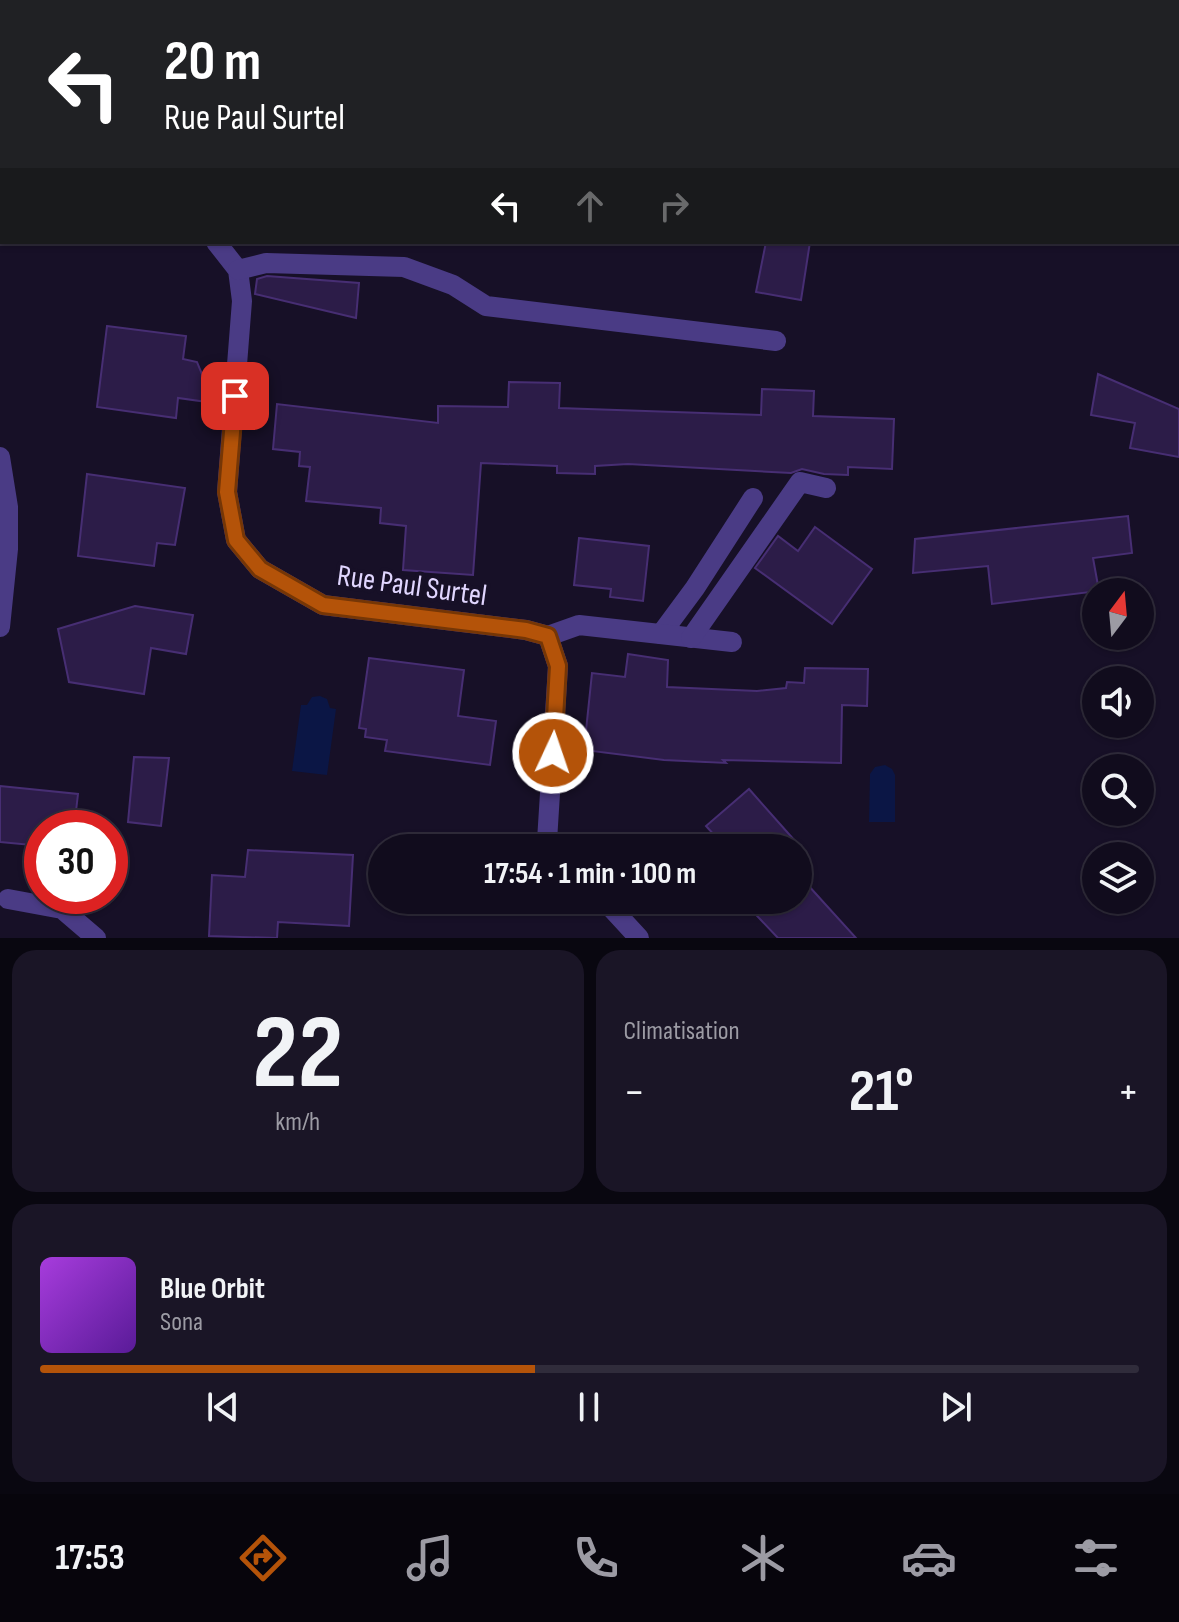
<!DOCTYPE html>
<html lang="fr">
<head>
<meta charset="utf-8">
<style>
	body { margin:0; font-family:"Sofia Sans Condensed",sans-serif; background:#1a1526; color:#f1f3f6; height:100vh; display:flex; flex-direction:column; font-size:30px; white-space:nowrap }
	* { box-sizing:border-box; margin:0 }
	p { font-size:26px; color:#9c9ba4 }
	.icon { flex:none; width:44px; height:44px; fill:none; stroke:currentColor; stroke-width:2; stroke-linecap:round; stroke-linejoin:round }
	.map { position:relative; height:938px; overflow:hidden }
	.sheet { display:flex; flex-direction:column; gap:12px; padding:12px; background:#090710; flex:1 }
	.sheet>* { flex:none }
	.hud { position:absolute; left:0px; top:0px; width:1180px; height:244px; box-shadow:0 2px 6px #0004,0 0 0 2px #302c3b; background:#202124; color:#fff; overflow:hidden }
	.needle { width:52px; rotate:16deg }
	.controls { position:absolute; left:1082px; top:578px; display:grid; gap:16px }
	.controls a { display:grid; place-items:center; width:72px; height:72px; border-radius:50%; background:#110c1d; box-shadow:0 2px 6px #0004,0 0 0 2px #302c3b; font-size:40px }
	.speed { position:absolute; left:24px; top:810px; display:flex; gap:16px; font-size:40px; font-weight:700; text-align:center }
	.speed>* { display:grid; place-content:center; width:104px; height:104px; border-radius:50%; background:#110c1d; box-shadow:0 2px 6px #0004,0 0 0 2px #302c3b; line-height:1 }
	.speed .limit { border:12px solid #d22; background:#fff; color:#111 }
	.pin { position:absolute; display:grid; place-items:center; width:68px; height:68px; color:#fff; margin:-34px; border-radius:16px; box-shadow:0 4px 12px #0006 }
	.me { position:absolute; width:88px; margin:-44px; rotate:3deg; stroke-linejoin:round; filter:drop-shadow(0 0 6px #0008) }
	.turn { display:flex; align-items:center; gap:28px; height:168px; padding:0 32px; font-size:36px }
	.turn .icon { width:104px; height:104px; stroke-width:2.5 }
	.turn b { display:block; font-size:56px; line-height:68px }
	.lanes { display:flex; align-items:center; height:76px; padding:0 32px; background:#0003; justify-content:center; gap:40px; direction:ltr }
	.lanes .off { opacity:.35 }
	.big { font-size:60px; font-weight:700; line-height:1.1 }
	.sheet .tile { flex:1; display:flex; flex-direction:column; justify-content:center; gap:12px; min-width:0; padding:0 28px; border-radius:24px; background:#1a1526 }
	.sheet .dial { align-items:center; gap:0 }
	.dial b { font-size:104px; line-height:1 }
	.song { display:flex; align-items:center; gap:24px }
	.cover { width:96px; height:96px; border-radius:12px; background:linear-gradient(135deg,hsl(280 70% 55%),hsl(270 70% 35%)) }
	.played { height:8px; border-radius:4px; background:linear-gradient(90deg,#b45309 45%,#302c3b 45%) }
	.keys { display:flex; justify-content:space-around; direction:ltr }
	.heat { display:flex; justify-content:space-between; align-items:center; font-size:44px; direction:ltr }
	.sheet .tiles { flex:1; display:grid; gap:12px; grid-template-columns:1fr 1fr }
	.tile:last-child { grid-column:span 2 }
	.trip { position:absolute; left:368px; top:834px; width:444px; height:80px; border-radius:40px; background:#110c1d; box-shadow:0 2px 6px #0004,0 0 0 2px #302c3b; font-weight:700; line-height:80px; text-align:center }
	.dock { display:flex; height:128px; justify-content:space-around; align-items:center; background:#07050c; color:#9c9ba4 }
	.dock .icon { width:56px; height:56px }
	.dock .on { color:#b45309 }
	.dock b { font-size:36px; color:#f1f3f6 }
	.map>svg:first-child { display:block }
</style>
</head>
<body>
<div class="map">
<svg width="1179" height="938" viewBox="0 0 1179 938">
	<rect width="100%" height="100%" fill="#171027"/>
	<!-- water -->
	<g fill="#0b1645">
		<path d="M320 696 327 699 330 708 336 709 327 775 292 771 301 705H307L312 697Z"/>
		<path d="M885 765 892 769 895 775V822H869L870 774 875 767Z"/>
	</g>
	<!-- building -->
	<g fill="#2c1c48" stroke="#472e73" stroke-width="2">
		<path d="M766 242H810L801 300 756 292Z"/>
		<path d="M267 276 359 283 356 318 255 294 257 279Z"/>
		<path d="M107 326 186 336 183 359 197 362 214 403 178 398 176 418 97 407Z"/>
		<path d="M1098 374 1179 409V457L1130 448 1135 423 1091 415Z"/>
		<path d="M509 382 560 383 559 408 761 415 762 389 814 391 813 416 894 419 892 469 848 467V475L824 474 802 469 791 473 628 464 595 466V474L557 473V466L481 463 473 575 403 570 406 526 380 523 381 508 306 501 310 467 299 466 300 452 273 449 277 404 438 423V406L508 407Z"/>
		<path d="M87 474 185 488 175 545 157 543 154 566 78 556Z"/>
		<path d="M1128 516 1132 553 1093 558 1099 591 992 604 988 566 913 573 915 539Z"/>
		<path d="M815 527 872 569 832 624 755 568 778 536 798 551Z"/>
		<path d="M579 538 649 546 643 601 610 597 611 589 574 585Z"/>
		<path d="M135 606 193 615 186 654 151 648 144 694 69 682 58 629Z"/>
		<path d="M628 654 668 660 667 687 757 691 786 688 787 682 804 683 805 668 868 669 867 706 842 705 841 763 723 760 726 763 664 760 584 750 592 673 625 677Z"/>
		<path d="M369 658 464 670 458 716 496 721 490 765 385 751 387 740 365 737 366 729 359 728Z"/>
		<path d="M134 757 169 758 161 826 128 822Z"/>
		<path d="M0 786 78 794 74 828H42V846L0 842Z"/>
		<path d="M749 789 796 842 790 848H726L706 826Z"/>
		<path d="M248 850 353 855 349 926 278 922 277 938 209 936 212 875 245 877Z"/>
		<path d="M798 874 826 905 856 938H778L742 900H798Z"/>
	</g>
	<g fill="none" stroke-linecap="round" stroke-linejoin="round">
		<!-- minor -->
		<g stroke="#4a3b85" stroke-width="20">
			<path d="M0 122 2 123"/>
			<path d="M216 242 238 270 242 301 227 492 236 540 260 569 323 605 526 630 548 636 558 666 547 841 554 848"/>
			<path d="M238 270 266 263 404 267 453 285 486 306 776 341"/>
			<path d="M0 457 8 507V549L0 627"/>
			<path d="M661 634 695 588 753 498"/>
			<path d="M548 636 579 625 732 642"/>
			<path d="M691 638 800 482 826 488"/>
			<path d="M8 899 62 909 96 938"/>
			<path d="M604 900 639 938"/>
		</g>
		<!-- major -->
		<g stroke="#dc5efd" stroke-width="20">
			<path d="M580 0 585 2"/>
			<path d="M740 0 746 2"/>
			<path d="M1178 167H1179"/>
			<path d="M1178 229H1179"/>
		</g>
	</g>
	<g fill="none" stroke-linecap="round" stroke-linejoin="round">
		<defs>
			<path id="route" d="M235 396 227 492 236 540 260 569 323 605 526 630 548 636 558 666 553 753"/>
		</defs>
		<!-- route casing -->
		<use href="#route" stroke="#753606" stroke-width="20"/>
		<!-- route -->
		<use href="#route" stroke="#b45309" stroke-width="14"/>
	</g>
	<g text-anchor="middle" stroke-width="8" stroke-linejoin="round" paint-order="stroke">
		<!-- street labels -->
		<g font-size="30" fill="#e1d6ff" stroke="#171027">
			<text transform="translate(412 585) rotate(8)" y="10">Rue Paul Surtel</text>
		</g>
	</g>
</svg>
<div class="controls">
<a><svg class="needle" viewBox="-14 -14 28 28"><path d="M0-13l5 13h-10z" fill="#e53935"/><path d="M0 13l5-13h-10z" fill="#9c9ba4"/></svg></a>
<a><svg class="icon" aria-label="sound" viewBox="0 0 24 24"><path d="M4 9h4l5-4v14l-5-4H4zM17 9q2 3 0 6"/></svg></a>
<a><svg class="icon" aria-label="search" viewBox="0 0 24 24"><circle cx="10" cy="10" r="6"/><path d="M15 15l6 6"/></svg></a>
<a><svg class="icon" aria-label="layers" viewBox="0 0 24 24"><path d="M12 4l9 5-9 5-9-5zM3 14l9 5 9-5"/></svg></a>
</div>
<div class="speed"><div class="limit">30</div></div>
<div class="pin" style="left:235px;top:396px;background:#d93025"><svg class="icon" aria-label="arrive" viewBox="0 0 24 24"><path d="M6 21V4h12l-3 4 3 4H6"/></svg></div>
<svg class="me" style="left:553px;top:753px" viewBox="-20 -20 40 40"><circle r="17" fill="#b45309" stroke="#fff" stroke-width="3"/><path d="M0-11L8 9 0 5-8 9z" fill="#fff"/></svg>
<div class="trip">17:54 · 1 min · 100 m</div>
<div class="hud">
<div class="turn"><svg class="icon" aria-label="left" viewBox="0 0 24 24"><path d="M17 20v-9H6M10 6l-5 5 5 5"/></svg><div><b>20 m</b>Rue Paul Surtel</div></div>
<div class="lanes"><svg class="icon" aria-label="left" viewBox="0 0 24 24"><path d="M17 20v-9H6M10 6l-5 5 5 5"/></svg><svg class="icon off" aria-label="ahead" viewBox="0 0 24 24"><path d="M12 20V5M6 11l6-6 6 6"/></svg><svg class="icon off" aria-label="right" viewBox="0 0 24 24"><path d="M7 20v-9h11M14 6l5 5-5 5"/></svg></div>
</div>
</div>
<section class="sheet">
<div class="tiles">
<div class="tile dial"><b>22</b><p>km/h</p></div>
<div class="tile"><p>Climatisation</p>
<div class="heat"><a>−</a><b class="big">21°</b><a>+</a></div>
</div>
<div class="tile">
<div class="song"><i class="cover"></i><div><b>Blue Orbit</b><p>Sona</p></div></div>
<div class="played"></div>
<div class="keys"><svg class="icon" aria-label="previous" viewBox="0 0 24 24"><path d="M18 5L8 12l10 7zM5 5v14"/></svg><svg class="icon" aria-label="pause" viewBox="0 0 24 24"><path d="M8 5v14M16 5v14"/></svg><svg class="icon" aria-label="next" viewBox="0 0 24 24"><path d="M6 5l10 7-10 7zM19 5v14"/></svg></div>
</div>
</div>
</section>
<nav class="dock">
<b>17:53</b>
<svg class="icon on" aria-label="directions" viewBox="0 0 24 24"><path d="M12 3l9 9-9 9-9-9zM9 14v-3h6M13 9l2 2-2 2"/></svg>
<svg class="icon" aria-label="music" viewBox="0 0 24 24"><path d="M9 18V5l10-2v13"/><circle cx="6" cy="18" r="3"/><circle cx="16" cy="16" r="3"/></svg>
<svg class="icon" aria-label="phone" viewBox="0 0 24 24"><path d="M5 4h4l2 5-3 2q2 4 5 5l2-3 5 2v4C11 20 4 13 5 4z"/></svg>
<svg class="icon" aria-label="climate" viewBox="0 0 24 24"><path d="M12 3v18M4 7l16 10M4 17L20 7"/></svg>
<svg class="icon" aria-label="car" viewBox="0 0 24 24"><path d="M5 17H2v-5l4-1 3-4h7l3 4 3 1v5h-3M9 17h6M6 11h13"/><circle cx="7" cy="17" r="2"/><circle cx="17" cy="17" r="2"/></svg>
<svg class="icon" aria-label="filters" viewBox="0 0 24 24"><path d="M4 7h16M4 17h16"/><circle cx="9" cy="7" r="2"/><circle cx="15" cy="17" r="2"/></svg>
</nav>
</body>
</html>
